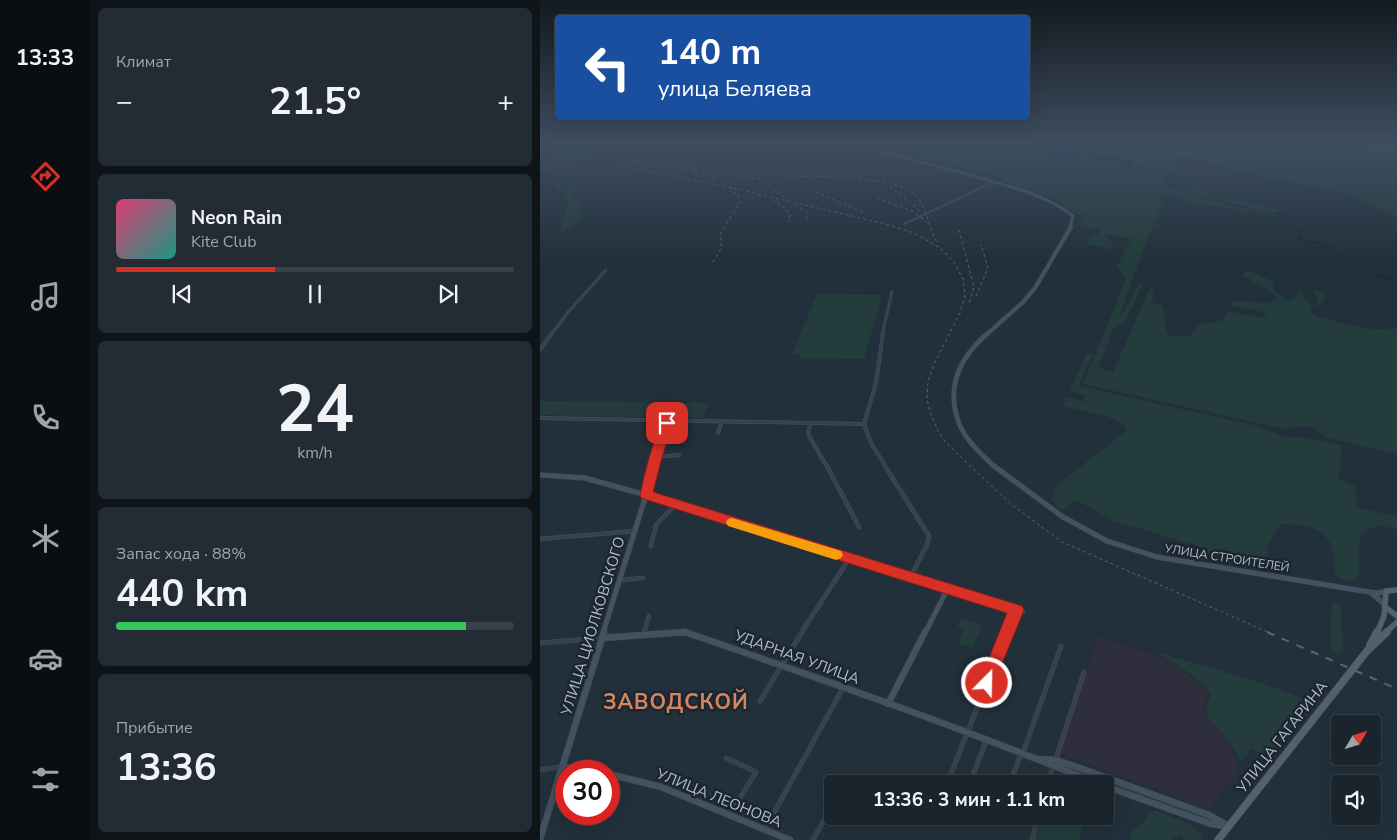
<!DOCTYPE html>
<html lang="ru">
<head>
<meta charset="utf-8">
<style>
	body { margin:0; font-family:"Nunito Sans",sans-serif; background:#232c34; color:#f1f3f6; height:100vh; display:flex; flex-direction:column; font-size:19px; white-space:nowrap }
	* { box-sizing:border-box; margin:0 }
	p { font-size:16px; color:#9fa4a9 }
	.icon { flex:none; width:28px; height:28px; fill:none; stroke:currentColor; stroke-width:2; stroke-linecap:round; stroke-linejoin:round }
	.map { position:relative; flex:1; overflow:hidden }
	.sheet { display:flex; flex-direction:column; gap:8px; padding:8px; background:#0e1418; width:450px }
	.sheet>* { flex:none }
	.top-card { position:absolute; left:15px; top:15px; width:475px; height:105px; border-radius:5px; box-shadow:0 5px 20px #0002,0 0 0 1px #384148; background:#1a4fa0; color:#fff; overflow:hidden }
	.needle { width:32px; rotate:51deg }
	.buttons { position:absolute; left:791px; top:715px; display:grid; gap:10px }
	.buttons a { display:grid; place-items:center; width:50px; height:50px; border-radius:5px; background:#1a242c; box-shadow:0 5px 20px #0002,0 0 0 1px #384148; font-size:25px }
	.speed { position:absolute; left:15px; top:760px; display:flex; gap:10px; font-size:25px; font-weight:700; text-align:center }
	.speed>* { display:grid; place-content:center; width:65px; height:65px; border-radius:50%; background:#1a242c; box-shadow:0 5px 20px #0002,0 0 0 1px #384148; line-height:1 }
	.speed .limit { border:8px solid #d22; background:#fff; color:#111 }
	.pin { position:absolute; display:grid; place-items:center; width:42px; height:42px; color:#fff; margin:-21px; border-radius:10px; box-shadow:0 2px 8px #0006 }
	.me { position:absolute; width:55px; margin:-28px; rotate:23deg; stroke-linejoin:round; filter:drop-shadow(0 0 4px #0008) }
	.turn { display:flex; align-items:center; gap:18px; height:105px; padding:0 20px; font-size:22px }
	.turn .icon { width:65px; height:65px; stroke-width:2.5 }
	.turn b { display:block; font-size:35px; line-height:42px }
	.big { font-size:38px; font-weight:700; line-height:1.1 }
	.sheet .widget { flex:1; display:flex; flex-direction:column; justify-content:center; gap:8px; min-width:0; padding:0 18px; border-radius:8px; background:#232c34 }
	.sheet .dial { align-items:center; gap:0 }
	.dial b { font-size:65px; line-height:1 }
	.song { display:flex; align-items:center; gap:15px }
	.cover { width:60px; height:60px; border-radius:8px; background:linear-gradient(135deg,hsl(340 70% 55%),hsl(170 70% 35%)) }
	.played { height:5px; border-radius:2px; background:linear-gradient(90deg,#d93025 40%,#384148 40%) }
	.keys { display:flex; justify-content:space-around; direction:ltr }
	.heat { display:flex; justify-content:space-between; align-items:center; font-size:28px; direction:ltr }
	.charge { height:8px; border-radius:4px; background:linear-gradient(90deg,#34c759 88%,#384148 0) }
	.trip { position:absolute; left:284px; top:775px; width:290px; height:50px; border-radius:5px; background:#1a242c; box-shadow:0 5px 20px #0002,0 0 0 1px #384148; font-weight:700; line-height:50px; text-align:center }
	main { display:flex; flex:1; min-height:0 }
	.tabs { display:flex; flex-direction:column; width:90px; justify-content:space-around; align-items:center; background:#0a0e12; color:#9fa4a9 }
	.tabs .icon { width:35px; height:35px }
	.tabs .on { color:#d93025 }
	.tabs b { font-size:22px; color:#f1f3f6 }
	.map>svg:first-child { display:block }
</style>
</head>
<body>
<main>
<nav class="tabs">
<b>13:33</b>
<svg class="icon on" aria-label="directions" viewBox="0 0 24 24"><path d="M12 3l9 9-9 9-9-9zM9 14v-3h6M13 9l2 2-2 2"/></svg>
<svg class="icon" aria-label="music" viewBox="0 0 24 24"><path d="M9 18V5l10-2v13"/><circle cx="6" cy="18" r="3"/><circle cx="16" cy="16" r="3"/></svg>
<svg class="icon" aria-label="phone" viewBox="0 0 24 24"><path d="M5 4h4l2 5-3 2q2 4 5 5l2-3 5 2v4C11 20 4 13 5 4z"/></svg>
<svg class="icon" aria-label="climate" viewBox="0 0 24 24"><path d="M12 3v18M4 7l16 10M4 17L20 7"/></svg>
<svg class="icon" aria-label="car" viewBox="0 0 24 24"><path d="M5 17H2v-5l4-1 3-4h7l3 4 3 1v5h-3M9 17h6M6 11h13"/><circle cx="7" cy="17" r="2"/><circle cx="17" cy="17" r="2"/></svg>
<svg class="icon" aria-label="filters" viewBox="0 0 24 24"><path d="M4 7h16M4 17h16"/><circle cx="9" cy="7" r="2"/><circle cx="15" cy="17" r="2"/></svg>
</nav>
<section class="sheet">
<div class="widget"><p>Климат</p>
<div class="heat"><a>−</a><b class="big">21.5°</b><a>+</a></div>
</div>
<div class="widget">
<div class="song"><i class="cover"></i><div><b>Neon Rain</b><p>Kite Club</p></div></div>
<div class="played"></div>
<div class="keys"><svg class="icon" aria-label="previous" viewBox="0 0 24 24"><path d="M18 5L8 12l10 7zM5 5v14"/></svg><svg class="icon" aria-label="pause" viewBox="0 0 24 24"><path d="M8 5v14M16 5v14"/></svg><svg class="icon" aria-label="next" viewBox="0 0 24 24"><path d="M6 5l10 7-10 7zM19 5v14"/></svg></div>
</div>
<div class="widget dial"><b>24</b><p>km/h</p></div>
<div class="widget"><p>Запас хода · 88%</p><b class="big">440 km</b><div class="charge"></div></div>
<div class="widget"><p>Прибытие</p><b class="big">13:36</b></div>
</section>
<div class="map">
<svg width="857" height="840" viewBox="0 0 857 840">
	<rect width="100%" height="100%" fill="#22303b"/>
	<!-- medical -->
	<path fill="#2f2e3c" d="M558 636 622 657 641 669 666 689 668 695 663 707 665 716 689 742 696 757 698 772 669 809 520 753Z"/>
	<!-- green -->
	<g fill="#243c3c" fill-rule="evenodd">
		<path d="M35 143 46 150 49 149 56 156 36 162 32 158 22 160 5 144Z"/>
		<path d="M348 143H412L406 146 414 143H474L491 150 532 159 540 157 547 148 530 143H609L607 145H612V143H785L857 153V217L809 194 718 176 642 154 643 153 642 152 636 158 634 165 635 167 640 164 638 166 625 180 627 185C636 189 643 191 652 189V186L669 190V196L673 198 707 201 736 209 740 212 732 214 664 205 646 200 631 194 624 193 621 194 620 204 624 202 609 234 580 314 582 316 599 283 603 284 584 324 574 328 558 368 573 372 611 286 614 287 612 302 623 306 626 330 631 336 648 337 659 325 683 320 688 311 722 318 726 316 724 312 693 306 689 303C704 297 723 309 737 299L730 291 702 276 705 271H709L732 281 735 292 748 301 752 300 760 292 765 293 763 296C764 302 770 304 775 305L778 301 774 290H779L784 294 785 299 779 305 772 306 770 312 776 316C797 321 838 335 857 327V454L785 437C773 423 760 426 744 429L543 384 586 279 577 266 591 239 570 234 564 235 569 239 566 241 574 243 571 249 546 244 553 233 558 235 560 230 542 226 540 222 543 217 554 215H536L513 198 461 181 462 179 458 177 382 157 377 150ZM555 152 561 157 584 158 583 159 587 162 593 161 595 163 590 167 592 169 604 167V169L596 173 578 164 583 161 576 162 547 156Z"/>
		<path d="M11 169 21 189 33 186 37 188 33 194 42 210 38 211 42 221 19 234 28 202 25 190H18Z"/>
		<path d="M277 294 342 295 324 359 259 358 260 354H252Z"/>
		<path d="M547 353 553 354 539 386 718 426 744 437H759L802 445 799 479 815 486 817 508 857 516V530L841 525 823 532 818 548 819 570 815 582C811 581 804 580 800 578 791 573 796 562 794 554 788 527 764 524 741 524 731 537 725 545 727 562L722 570C706 569 697 566 683 559 675 554 666 551 658 546L574 521 536 500 523 510 517 508 512 499 516 486 587 430 582 423 568 417 523 406 527 397 543 402 546 395 529 391Z"/>
		<path d="M0 401 169 403 162 418 0 415Z"/>
		<path d="M795 602 801 606 803 652 796 654 790 649 792 603Z"/>
		<path d="M421 619 442 626 432 648 418 644 424 629 417 626Z"/>
		<path d="M620 653C641 660 761 691 767 704L727 759 712 748 701 762 691 743 668 718 666 709 671 697C669 682 633 663 620 655Z"/>
		<path d="M523 765 669 818 671 820 668 821 522 768 520 766Z"/>
		<path d="M616 811 648 823 662 835V840H646L640 834 632 840H590L593 830 602 824 610 812Z"/>
		<path d="M505 816H546L539 837 540 840H494L498 827 510 821Z"/>
	</g>
	<!-- water -->
	<g fill="#162839">
		<path d="M474 143H529L548 148C546 150 542 155 540 157 532 162 483 148 474 143Z"/>
		<path d="M555 152C562 161 573 154 582 158 587 160 586 161 595 162L590 167 592 169 599 167 605 168 594 171 580 164 582 161 576 162 563 159 545 157Z"/>
	</g>
	<g fill="none" stroke-linecap="round" stroke-linejoin="round">
		<!-- stream -->
		<path stroke="#162839" stroke-width="1" d="M601 170 621 175 632 187 665 198 715 210 749 215 756 229 761 232 760 239 779 243 794 249 804 259 836 275 857 280"/>
		<defs>
			<g id="street-far4">
				<path d="M849 143 857 144"/>
				<path d="M0 145 26 165"/>
				<path d="M613 145 658 157 677 153 681 143"/>
				<path d="M0 169 35 163"/>
				<path d="M364 224 454 182"/>
			</g>
			<g id="street-far3">
				<path d="M11 335 29 311 66 270"/>
				<path d="M342 335 352 292"/>
			</g>
			<g id="street-far2">
				<path d="M0 350 12 333"/>
				<path d="M0 418 324 424"/>
				<path d="M270 423 268 434 287 467"/>
				<path d="M324 424 331 443 346 467"/>
				<path d="M324 424 336 383 343 333"/>
				<path d="M178 433 182 421"/>
				<path d="M116 457 139 455"/>
				<path d="M113 467 128 421"/>
			</g>
			<g id="street-far1">
				<path d="M287 466 319 527"/>
				<path d="M345 466 389 536 387 545 370 578"/>
				<path d="M106 495 114 466"/>
				<path d="M0 539 95 531"/>
				<path d="M111 546 116 525 135 505"/>
				<path d="M80 580 103 578"/>
				<path d="M407 590 483 612"/>
				<path d="M104 633 109 616"/>
				<path d="M261 633 309 559"/>
				<path d="M467 633 476 610"/>
			</g>
			<g id="street">
				<path d="M0 643 61 638"/>
				<path d="M220 701 262 632"/>
				<path d="M483 753 521 646"/>
				<path d="M186 758 216 772 190 814"/>
				<path d="M516 759 544 672"/>
				<path d="M0 770 21 767"/>
				<path d="M430 783 446 741"/>
				<path d="M470 783 481 754"/>
				<path d="M407 784 467 632"/>
				<path d="M508 784 513 766"/>
				<path d="M225 829 303 688"/>
				<path d="M273 840 292 805"/>
				<path d="M492 840 498 816"/>
			</g>
			<path id="secondary-far4" d="M303 143C348 153 393 165 437 177 471 187 505 194 533 216L530 228"/>
			<path id="secondary-far3" d="M446 335 483 302 495 288 531 227"/>
			<path id="secondary-far2" d="M448 333C420 357 405 386 419 423 425 440 442 455 455 467"/>
			<g id="secondary-far1">
				<path d="M454 466 523 517 567 541 617 557 829 592 838 593 846 591"/>
				<path d="M0 475 45 478 106 495 407 590 385 633"/>
				<path d="M831 593 844 604"/>
				<path d="M63 633 106 495"/>
				<path d="M127 633H149"/>
			</g>
			<g id="secondary">
				<path d="M145 632C284 680 423 728 559 784"/>
				<path d="M62 638 145 632"/>
				<path d="M348 704 385 632"/>
				<path d="M501 759 516 760 540 768 669 815 689 826"/>
				<path d="M22 767 58 771"/>
				<path d="M69 774 121 787 250 840"/>
				<path d="M565 786 671 824 686 826"/>
				<path d="M0 839 64 632"/>
			</g>
			<g id="primary-far1">
				<path d="M845 607 857 616"/>
				<path d="M837 633 844 616 846 591 857 590"/>
				<path d="M845 633 857 622"/>
			</g>
			<g id="primary">
				<path d="M830 645 837 632"/>
				<path d="M678 840 827 651 847 632"/>
			</g>
			<path id="highway" d="M806 143 857 150"/>
		</defs>
		<!-- street-far4 casing -->
		<use href="#street-far4" stroke="#424d57" stroke-width="2"/>
		<!-- street-far3 casing -->
		<use href="#street-far3" stroke="#424d57" stroke-width="3"/>
		<!-- street-far2 casing -->
		<use href="#street-far2" stroke="#424d57" stroke-width="4"/>
		<!-- street-far1 casing -->
		<use href="#street-far1" stroke="#424d57" stroke-width="4.5"/>
		<!-- street casing -->
		<use href="#street" stroke="#424d57" stroke-width="5"/>
		<!-- secondary-far4 casing -->
		<use href="#secondary-far4" stroke="#424d57" stroke-width="3"/>
		<!-- secondary-far3 casing -->
		<use href="#secondary-far3" stroke="#424d57" stroke-width="4.5"/>
		<!-- secondary-far2 casing -->
		<use href="#secondary-far2" stroke="#424d57" stroke-width="5"/>
		<!-- secondary-far1 casing -->
		<use href="#secondary-far1" stroke="#424d57" stroke-width="5.5"/>
		<!-- secondary casing -->
		<use href="#secondary" stroke="#424d57" stroke-width="7"/>
		<!-- primary-far1 casing -->
		<use href="#primary-far1" stroke="#424d57" stroke-width="6"/>
		<!-- primary casing -->
		<use href="#primary" stroke="#424d57" stroke-width="8"/>
		<!-- highway casing -->
		<use href="#highway" stroke="#414c56" stroke-width="4"/>
		<!-- street-far4 -->
		<use href="#street-far4" stroke="#36414b" stroke-width="1"/>
		<!-- street-far3 -->
		<use href="#street-far3" stroke="#36414b" stroke-width="2"/>
		<!-- street-far2 -->
		<use href="#street-far2" stroke="#36414b" stroke-width="2.5"/>
		<!-- street-far1 -->
		<use href="#street-far1" stroke="#36414b" stroke-width="3"/>
		<!-- street -->
		<use href="#street" stroke="#36414b" stroke-width="4"/>
		<!-- secondary-far4 -->
		<use href="#secondary-far4" stroke="#44515e" stroke-width="2.5"/>
		<!-- secondary-far3 -->
		<use href="#secondary-far3" stroke="#44515e" stroke-width="3"/>
		<!-- secondary-far2 -->
		<use href="#secondary-far2" stroke="#44515e" stroke-width="4"/>
		<!-- secondary-far1 -->
		<use href="#secondary-far1" stroke="#44515e" stroke-width="4.5"/>
		<!-- secondary -->
		<use href="#secondary" stroke="#44515e" stroke-width="5.5"/>
		<!-- primary-far1 -->
		<use href="#primary-far1" stroke="#54606b" stroke-width="5"/>
		<!-- primary -->
		<use href="#primary" stroke="#54606b" stroke-width="7"/>
		<!-- highway -->
		<use href="#highway" stroke="#716253" stroke-width="3"/>
		<!-- rail-far1 -->
		<g stroke="#586672" stroke-width="1" stroke-dasharray="3 3" stroke-linecap="butt">
			<path d="M54 145 62 146 93 161 148 170 139 160 146 143"/>
			<path d="M114 151 140 166"/>
			<path d="M77 165 188 187 346 224 374 233 400 248 414 262 423 279 425 296 420 313 394 364 388 381 387 399 390 412 398 431 407 444 471 504 522 542 730 633"/>
			<path d="M152 167 155 171 176 178"/>
			<path d="M170 172 220 179 245 198"/>
			<path d="M156 173 152 161 162 143"/>
			<path d="M247 176C275 177 361 174 378 198 388 211 389 230 398 244"/>
			<path d="M350 186 380 211"/>
			<path d="M276 192 325 213"/>
			<path d="M337 198 372 211 387 222"/>
			<path d="M232 200 242 205 250 215 248 222"/>
			<path d="M255 205 267 212 266 222"/>
			<path d="M419 230 434 287 429 304"/>
			<path d="M173 262 181 249V232L200 202 198 194 189 191"/>
			<path d="M436 296 448 268 441 244"/>
		</g>
		<!-- rail -->
		<path stroke="#586672" stroke-width="2" stroke-dasharray="8 8" stroke-linecap="butt" d="M727 632 857 689"/>
	</g>
	<!-- sky -->
	<linearGradient id="sky" x2="0" y2="1"><stop stop-color="#131a20"/><stop offset="0.55" stop-color="#3e4e60"/><stop offset="1" stop-color="#3e4e60" stop-opacity="0"/></linearGradient>
	<rect width="857" height="260" fill="url(#sky)"/>
	<!-- route -->
	<path fill="#d93025" stroke="#8d1f18" d="M127 420 133 423 122 457 113 492 482 606 484 610 452 688 447 690 441 688 439 683 467 613 101 498 100 495C103 481 116 423 127 420Z"/>
	<!-- slow -->
	<path fill="#f59e0b" d="M192 518 301 551 303 555 301 558 296 560 188 526 186 522 188 519Z"/>
	<g text-anchor="middle" stroke-width="5" stroke-linejoin="round" paint-order="stroke">
		<!-- street labels -->
		<g font-size="12" fill="#b2bcc7" stroke="#1c2630">
			<text transform="translate(687 558) rotate(9)" y="4">УЛИЦА СТРОИТЕЛЕЙ</text>
		</g>
		<!-- near-street labels -->
		<g font-size="15" fill="#b2bcc7" stroke="#1c2630">
			<text transform="translate(53 626) rotate(-73)" y="5">УЛИЦА ЦИОЛКОВСКОГО</text>
			<text transform="translate(257 657) rotate(20)" y="5">УДАРНАЯ УЛИЦА</text>
			<text transform="translate(742 737) rotate(-52)" y="5">УЛИЦА ГАГАРИНА</text>
			<text transform="translate(179 798) rotate(22)" y="5">УЛИЦА ЛЕОНОВА</text>
		</g>
		<!-- near-district labels -->
		<g font-size="21" font-weight="bold" letter-spacing="1" fill="#d48660" stroke="#1c2630">
			<text x="136" y="709">ЗАВОДСКОЙ</text>
		</g>
	</g>
</svg>
<div class="buttons">
<a><svg class="needle" viewBox="-14 -14 28 28"><path d="M0-13l5 13h-10z" fill="#e53935"/><path d="M0 13l5-13h-10z" fill="#9fa4a9"/></svg></a>
<a><svg class="icon" aria-label="sound" viewBox="0 0 24 24"><path d="M4 9h4l5-4v14l-5-4H4zM17 9q2 3 0 6"/></svg></a>
</div>
<div class="speed"><div class="limit">30</div></div>
<div class="pin" style="left:127px;top:423px;background:#d93025"><svg class="icon" aria-label="arrive" viewBox="0 0 24 24"><path d="M6 21V4h12l-3 4 3 4H6"/></svg></div>
<svg class="me" style="left:447px;top:683px" viewBox="-20 -20 40 40"><circle r="17" fill="#d93025" stroke="#fff" stroke-width="3"/><path d="M0-11L8 9 0 5-8 9z" fill="#fff"/></svg>
<div class="trip">13:36 · 3 мин · 1.1 km</div>
<div class="top-card">
<div class="turn"><svg class="icon" aria-label="left" viewBox="0 0 24 24"><path d="M17 20v-9H6M10 6l-5 5 5 5"/></svg><div><b>140 m</b>улица Беляева</div></div>
</div>
</div>
</main>
</body>
</html>
